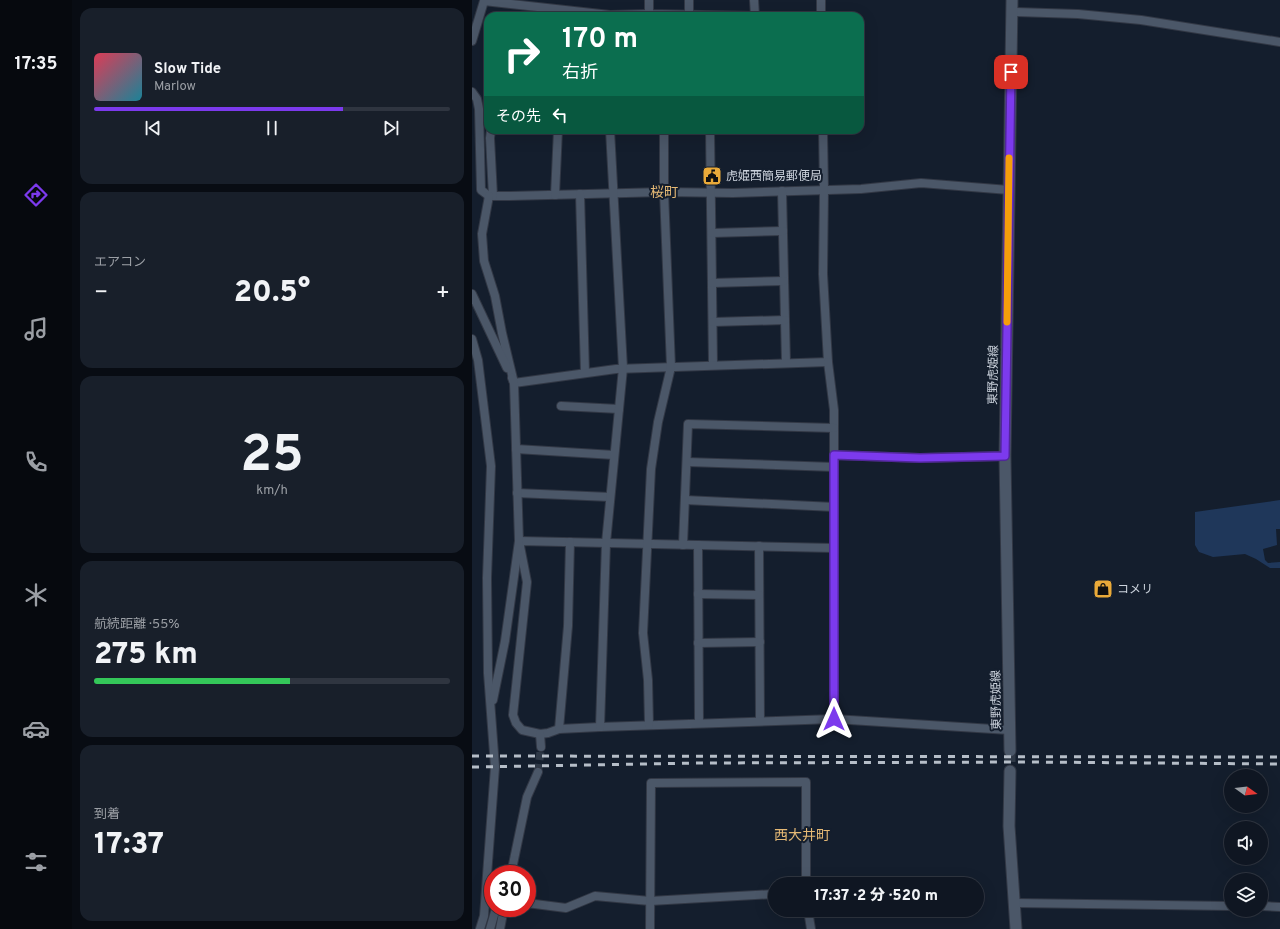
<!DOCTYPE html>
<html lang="ja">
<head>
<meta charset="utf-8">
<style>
	body { margin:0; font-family:Overpass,"Noto Sans JP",sans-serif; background:#181f2a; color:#f1f3f6; height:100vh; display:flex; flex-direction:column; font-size:15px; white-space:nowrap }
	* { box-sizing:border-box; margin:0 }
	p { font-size:13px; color:#9b9fa5 }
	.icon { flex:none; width:22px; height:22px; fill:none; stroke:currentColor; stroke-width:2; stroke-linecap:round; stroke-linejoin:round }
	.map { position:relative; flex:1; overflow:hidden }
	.side { display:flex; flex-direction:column; gap:8px; padding:8px; background:#080c13; width:400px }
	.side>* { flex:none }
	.banner { position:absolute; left:12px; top:12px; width:380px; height:122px; border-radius:12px; box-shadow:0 4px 16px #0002,0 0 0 1px #2f3540; background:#0b6e4f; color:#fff; overflow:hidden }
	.needle { width:26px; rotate:105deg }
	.buttons { position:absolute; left:752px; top:769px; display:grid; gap:8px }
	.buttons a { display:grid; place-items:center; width:44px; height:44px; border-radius:50%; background:#0f1622; box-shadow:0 4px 16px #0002,0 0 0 1px #2f3540; font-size:20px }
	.speed { position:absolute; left:12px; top:865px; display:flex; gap:8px; font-size:20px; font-weight:700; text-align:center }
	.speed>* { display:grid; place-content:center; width:52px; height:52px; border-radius:50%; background:#0f1622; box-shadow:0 4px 16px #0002,0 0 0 1px #2f3540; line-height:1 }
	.speed .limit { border:6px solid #d22; background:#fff; color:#111 }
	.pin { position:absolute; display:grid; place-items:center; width:34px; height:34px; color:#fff; margin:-17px; border-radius:8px; box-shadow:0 2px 6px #0006 }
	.me { position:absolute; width:44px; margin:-22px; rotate:0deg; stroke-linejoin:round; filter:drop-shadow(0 0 3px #0008) }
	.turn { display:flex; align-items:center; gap:14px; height:84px; padding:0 12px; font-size:18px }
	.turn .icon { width:52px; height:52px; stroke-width:2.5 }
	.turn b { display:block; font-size:28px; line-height:34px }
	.then { display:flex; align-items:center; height:38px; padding:0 12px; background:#0003; gap:8px; font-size:15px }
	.big { font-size:30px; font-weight:800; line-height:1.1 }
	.side .widget { flex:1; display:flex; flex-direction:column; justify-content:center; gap:6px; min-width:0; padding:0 14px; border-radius:12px; background:#181f2a }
	.side .dial { align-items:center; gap:0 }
	.dial b { font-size:52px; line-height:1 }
	.song { display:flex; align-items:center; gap:12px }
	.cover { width:48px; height:48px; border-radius:6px; background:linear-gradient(135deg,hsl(350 70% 55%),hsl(190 70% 35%)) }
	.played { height:4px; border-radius:2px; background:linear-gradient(90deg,#7c3aed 70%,#2f3540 70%) }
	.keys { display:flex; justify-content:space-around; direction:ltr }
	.heat { display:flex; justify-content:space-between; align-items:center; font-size:22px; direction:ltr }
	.charge { height:6px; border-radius:3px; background:linear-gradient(90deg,#34c759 55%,#2f3540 0) }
	.trip { position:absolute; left:296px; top:877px; width:216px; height:40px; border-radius:20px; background:#0f1622; box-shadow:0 4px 16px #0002,0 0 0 1px #2f3540; font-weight:800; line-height:40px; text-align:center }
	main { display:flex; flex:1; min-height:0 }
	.menu { display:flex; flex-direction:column; width:72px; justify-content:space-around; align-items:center; background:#06090e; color:#9b9fa5 }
	.menu .icon { width:28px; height:28px }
	.menu .current { color:#7c3aed }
	.menu b { font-size:18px; color:#f1f3f6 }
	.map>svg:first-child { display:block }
</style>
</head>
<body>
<main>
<nav class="menu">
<b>17:35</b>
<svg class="icon current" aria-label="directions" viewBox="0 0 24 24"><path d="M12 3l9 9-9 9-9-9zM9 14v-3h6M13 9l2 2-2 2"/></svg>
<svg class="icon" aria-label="music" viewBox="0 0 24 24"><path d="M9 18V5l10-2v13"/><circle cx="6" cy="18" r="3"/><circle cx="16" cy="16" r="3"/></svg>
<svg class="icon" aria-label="phone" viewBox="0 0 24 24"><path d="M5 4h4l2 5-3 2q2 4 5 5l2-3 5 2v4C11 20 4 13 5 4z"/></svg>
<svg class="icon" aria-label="climate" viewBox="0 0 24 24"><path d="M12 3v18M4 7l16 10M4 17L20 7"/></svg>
<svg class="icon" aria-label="car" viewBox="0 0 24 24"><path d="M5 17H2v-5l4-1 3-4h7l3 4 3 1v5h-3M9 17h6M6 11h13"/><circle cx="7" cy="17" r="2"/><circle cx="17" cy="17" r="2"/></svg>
<svg class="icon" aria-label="filters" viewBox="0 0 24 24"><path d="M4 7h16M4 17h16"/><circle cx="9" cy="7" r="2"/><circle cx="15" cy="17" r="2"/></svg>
</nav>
<section class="side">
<div class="widget">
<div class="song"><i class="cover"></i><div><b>Slow Tide</b><p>Marlow</p></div></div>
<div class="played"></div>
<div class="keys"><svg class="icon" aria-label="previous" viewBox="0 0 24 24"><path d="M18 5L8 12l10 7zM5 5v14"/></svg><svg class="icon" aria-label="pause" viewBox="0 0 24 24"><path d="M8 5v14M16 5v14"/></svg><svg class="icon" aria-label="next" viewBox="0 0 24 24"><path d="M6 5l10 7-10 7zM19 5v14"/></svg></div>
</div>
<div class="widget"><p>エアコン</p>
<div class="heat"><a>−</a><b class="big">20.5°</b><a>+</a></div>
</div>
<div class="widget dial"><b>25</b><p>km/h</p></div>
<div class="widget"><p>航続距離 · 55%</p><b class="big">275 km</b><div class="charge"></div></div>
<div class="widget"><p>到着</p><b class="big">17:37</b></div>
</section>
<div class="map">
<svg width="808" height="929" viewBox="0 0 808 929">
	<rect width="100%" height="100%" fill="#141e2d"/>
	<!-- green -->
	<path fill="#1f375a" d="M808 500V529H804L805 545 791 549 793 560 796 563 808 562V568H798L784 559 773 554 741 557 727 552 723 545V512Z"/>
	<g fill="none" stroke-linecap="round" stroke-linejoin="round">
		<!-- minor-tunnel -->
		<path stroke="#2f3947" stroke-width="8" stroke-dasharray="8 4" stroke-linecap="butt" d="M66 772 69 747"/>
		<!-- secondary-tunnel -->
		<path stroke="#2f3947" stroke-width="11" stroke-dasharray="11 5.5" stroke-linecap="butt" d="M538 751V771"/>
		<defs>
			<g id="minor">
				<path d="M177 0V14L285 16"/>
				<path d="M217 0V15"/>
				<path d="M282 0 283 16"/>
				<path d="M540 12 606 14 669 20 808 42"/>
				<path d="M349 16V0"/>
				<path d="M0 41 12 1 138 15 177 14"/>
				<path d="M0 92 5 99 7 109 9 190 17 196H38L192 192 261 193 389 189 449 183 537 190"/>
				<path d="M19 130 18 138 21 196"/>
				<path d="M238 130 241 365"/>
				<path d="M310 191 314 363"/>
				<path d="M108 194 113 373"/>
				<path d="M83 195 86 130"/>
				<path d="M17 196 10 234 12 261 23 296 30 333 42 383 144 369 356 362 351 274 352 190 351 130"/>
				<path d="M240 233 311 231"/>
				<path d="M240 283 312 281"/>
				<path d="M0 294 35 368"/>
				<path d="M241 322 313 320"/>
				<path d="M0 339 6 360 19 466 15 578 16 673 23 767 12 916 8 929"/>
				<path d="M356 362 362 410V719"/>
				<path d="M89 406 147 409"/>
				<path d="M44 449 142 455"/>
				<path d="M362 455 448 458 533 456"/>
				<path d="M215 462 362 467"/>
				<path d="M45 493 138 497"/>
				<path d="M213 500 362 507"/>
				<path d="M211 545 216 424 362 428"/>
				<path d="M226 545 227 723"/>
				<path d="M287 546 288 721"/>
				<path d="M362 548 47 541 55 582 41 715 44 723 50 730 68 734 76 733 87 729 128 727 362 719 537 730"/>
				<path d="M226 594 287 595"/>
				<path d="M226 643 288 642"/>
				<path d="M21 700 33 641 47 541 42 383 40 378"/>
				<path d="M177 725 176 680 171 633 179 469 186 422 199 367 192 192V130"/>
				<path d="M128 727 134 543 151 368 138 130"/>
				<path d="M87 729 96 626 98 542"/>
				<path d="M68 734 69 747"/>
				<path d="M39 874 55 797 66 772"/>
				<path d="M55 903 94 908 123 896 178 901 303 894"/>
				<path d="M542 903 759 906"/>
				<path d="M789 906 808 907"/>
				<path d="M336 910 339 929"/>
				<path d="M18 929 24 908"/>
				<path d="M28 929 32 908"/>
				<path d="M178 929 179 783 334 782V884"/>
			</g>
			<g id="secondary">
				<path d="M538 751 533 456 540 0"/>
				<path d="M538 771 537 826 544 929"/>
			</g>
		</defs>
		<!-- minor casing -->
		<use href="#minor" stroke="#323845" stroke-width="10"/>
		<!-- secondary casing -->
		<use href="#secondary" stroke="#323845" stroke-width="13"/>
		<!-- minor -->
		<use href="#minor" stroke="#4b5768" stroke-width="8"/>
		<!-- secondary -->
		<use href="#secondary" stroke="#4b5768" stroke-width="11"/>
		<!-- rail -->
		<g stroke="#b6bec8" stroke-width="3" stroke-dasharray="7 7" stroke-linecap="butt">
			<path d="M0 756 808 757"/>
			<path d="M0 767 231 763 558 762 808 764"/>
		</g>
	</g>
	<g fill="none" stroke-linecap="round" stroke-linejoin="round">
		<defs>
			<path id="route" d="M362 719V455L448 458 533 456 539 72"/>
		</defs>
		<!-- route casing -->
		<use href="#route" stroke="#51269a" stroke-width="10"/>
		<!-- route -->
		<use href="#route" stroke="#7c3aed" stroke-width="7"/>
		<!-- slow -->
		<path stroke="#f59e0b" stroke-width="7" d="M535 322 537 158"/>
	</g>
	<!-- icons -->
	<defs>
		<symbol id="civic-square" viewBox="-11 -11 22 22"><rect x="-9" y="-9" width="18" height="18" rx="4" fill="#eaaa39" stroke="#141e2d"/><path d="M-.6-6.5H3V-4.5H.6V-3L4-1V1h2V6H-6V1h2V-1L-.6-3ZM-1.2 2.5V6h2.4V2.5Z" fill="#111"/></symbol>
		<symbol id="shop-square" viewBox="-11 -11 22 22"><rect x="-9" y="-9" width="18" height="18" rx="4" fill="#eaaa39" stroke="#141e2d"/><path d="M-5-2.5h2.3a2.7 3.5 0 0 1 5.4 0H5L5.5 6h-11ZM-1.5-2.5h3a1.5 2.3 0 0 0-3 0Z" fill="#111"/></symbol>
	</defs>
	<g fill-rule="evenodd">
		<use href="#civic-square" x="229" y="165" width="22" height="22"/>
		<use href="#shop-square" x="620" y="578" width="22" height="22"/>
	</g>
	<g text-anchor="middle" stroke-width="4" stroke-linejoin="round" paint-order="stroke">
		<!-- poi labels -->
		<g font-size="12" fill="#cbd2dc" stroke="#141e2d" text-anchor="start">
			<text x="254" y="180">虎姫西簡易郵便局</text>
			<text x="645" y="593">コメリ</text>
		</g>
		<!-- street labels -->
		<g font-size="12" fill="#cbd2dc" stroke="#141e2d">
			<text transform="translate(521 375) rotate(-89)" y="4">東野虎姫線</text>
			<text transform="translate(524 700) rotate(-91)" y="4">東野虎姫線</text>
		</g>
		<!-- quarter labels -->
		<g font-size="14" fill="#e5b975" stroke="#141e2d">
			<text x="192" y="197">桜町</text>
			<text x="330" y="840">西大井町</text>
		</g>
	</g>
</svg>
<div class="buttons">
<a><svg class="needle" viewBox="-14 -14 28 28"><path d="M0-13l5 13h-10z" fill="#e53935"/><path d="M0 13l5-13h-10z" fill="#9b9fa5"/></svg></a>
<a><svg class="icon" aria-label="sound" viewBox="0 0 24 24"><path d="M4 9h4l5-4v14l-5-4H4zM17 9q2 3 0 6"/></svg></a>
<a><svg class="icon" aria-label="layers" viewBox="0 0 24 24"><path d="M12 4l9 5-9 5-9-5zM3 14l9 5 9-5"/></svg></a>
</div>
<div class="speed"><div class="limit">30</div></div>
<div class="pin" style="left:539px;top:72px;background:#d93025"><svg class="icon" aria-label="arrive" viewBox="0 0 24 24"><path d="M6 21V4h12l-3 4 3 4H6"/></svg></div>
<svg class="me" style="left:362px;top:719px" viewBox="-20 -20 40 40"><path d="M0-17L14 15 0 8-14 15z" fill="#7c3aed" stroke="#fff" stroke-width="4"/></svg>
<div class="trip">17:37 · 2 分 · 520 m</div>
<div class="banner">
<div class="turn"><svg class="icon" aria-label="right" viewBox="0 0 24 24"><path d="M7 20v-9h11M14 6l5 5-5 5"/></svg><div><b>170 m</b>右折</div></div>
<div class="then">その先<svg class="icon" aria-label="left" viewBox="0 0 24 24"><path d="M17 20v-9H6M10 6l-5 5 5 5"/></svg></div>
</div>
</div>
</main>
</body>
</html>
